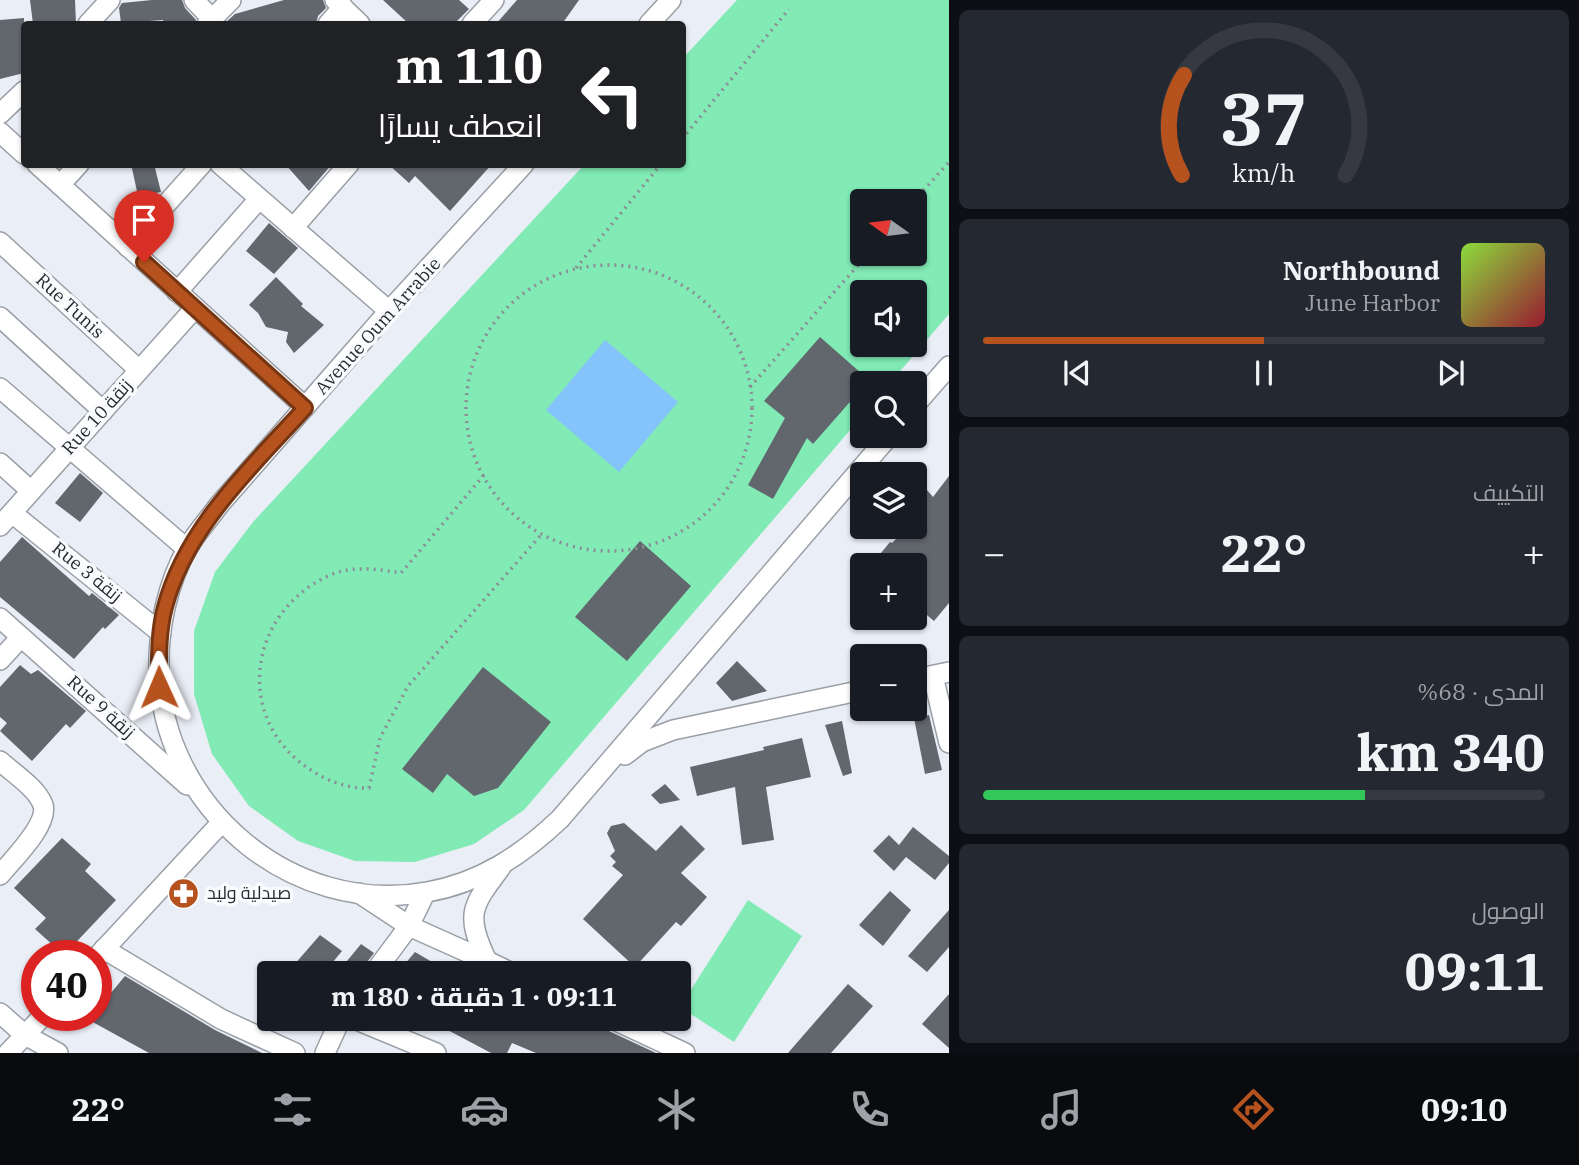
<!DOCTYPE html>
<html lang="ar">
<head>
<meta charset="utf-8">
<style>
	body { margin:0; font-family:"IBM Plex Serif",Cairo,serif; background:#242831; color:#f1f3f6; direction:rtl; height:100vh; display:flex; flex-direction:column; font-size:26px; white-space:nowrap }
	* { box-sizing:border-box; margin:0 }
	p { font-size:23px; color:#9ea1a6 }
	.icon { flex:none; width:38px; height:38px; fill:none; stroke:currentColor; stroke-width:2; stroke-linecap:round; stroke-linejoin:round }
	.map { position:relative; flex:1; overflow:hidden; direction:ltr }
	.drawer { display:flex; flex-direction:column; gap:10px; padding:10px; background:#0d0f14; width:630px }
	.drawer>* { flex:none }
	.guide { position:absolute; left:21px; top:21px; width:665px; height:147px; border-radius:7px; box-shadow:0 2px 5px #0004; direction:rtl; background:#202124; color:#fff; overflow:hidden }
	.needle { width:46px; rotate:284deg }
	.tools { position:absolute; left:850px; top:189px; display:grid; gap:14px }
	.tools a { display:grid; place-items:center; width:77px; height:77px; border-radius:7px; background:#171b24; box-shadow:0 2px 5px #0004; font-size:35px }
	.speed { position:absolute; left:21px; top:940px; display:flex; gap:14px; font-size:35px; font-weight:700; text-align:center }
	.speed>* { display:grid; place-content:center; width:91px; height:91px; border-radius:50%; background:#171b24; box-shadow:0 2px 5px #0004; line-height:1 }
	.speed .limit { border:10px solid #d22; background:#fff; color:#111 }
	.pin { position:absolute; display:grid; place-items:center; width:60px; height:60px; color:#fff; margin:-72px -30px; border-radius:50% 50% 50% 0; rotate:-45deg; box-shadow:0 0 7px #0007 }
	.pin .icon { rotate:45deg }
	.me { position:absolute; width:77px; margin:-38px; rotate:359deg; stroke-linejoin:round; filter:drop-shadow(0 0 5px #0008) }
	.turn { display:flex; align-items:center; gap:24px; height:147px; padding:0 28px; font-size:32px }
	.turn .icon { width:91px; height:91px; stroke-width:2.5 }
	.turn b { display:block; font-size:49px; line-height:60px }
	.big { font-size:52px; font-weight:700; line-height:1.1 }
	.drawer .card { flex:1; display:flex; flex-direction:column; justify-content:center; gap:10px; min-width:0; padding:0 24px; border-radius:10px; background:#242831 }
	.drawer .dial { align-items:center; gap:0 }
	.dial svg { height:182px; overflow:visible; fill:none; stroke:#363941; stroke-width:7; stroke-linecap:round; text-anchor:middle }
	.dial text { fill:#f1f3f6; stroke:none }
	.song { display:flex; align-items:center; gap:21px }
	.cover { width:84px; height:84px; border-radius:10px; background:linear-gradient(135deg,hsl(90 70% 55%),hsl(350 70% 35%)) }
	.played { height:7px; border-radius:4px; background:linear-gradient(90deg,#b6521d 50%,#363941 50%) }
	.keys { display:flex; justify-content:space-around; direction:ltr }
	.heat { display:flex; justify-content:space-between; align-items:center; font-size:38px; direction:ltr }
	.charge { height:10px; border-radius:5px; background:linear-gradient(90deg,#34c759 68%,#363941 0) }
	.trip { position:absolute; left:257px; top:961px; width:434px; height:70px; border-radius:7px; background:#171b24; box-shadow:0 2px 5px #0004; font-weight:700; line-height:70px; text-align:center; direction:rtl }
	.tabs { display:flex; height:112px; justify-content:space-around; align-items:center; background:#090b0e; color:#9ea1a6 }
	.tabs .icon { width:49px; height:49px }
	.tabs .selected { color:#b6521d }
	.tabs b { font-size:32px; color:#f1f3f6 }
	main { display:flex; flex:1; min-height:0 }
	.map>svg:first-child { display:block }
</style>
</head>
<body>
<main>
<section class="drawer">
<div class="card dial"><svg viewBox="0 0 100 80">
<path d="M14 69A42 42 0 1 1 86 69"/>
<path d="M14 69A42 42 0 0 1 15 25" stroke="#b6521d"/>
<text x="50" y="56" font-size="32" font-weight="700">37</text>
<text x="50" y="72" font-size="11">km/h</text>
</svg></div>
<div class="card">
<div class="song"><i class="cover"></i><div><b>Northbound</b><p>June Harbor</p></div></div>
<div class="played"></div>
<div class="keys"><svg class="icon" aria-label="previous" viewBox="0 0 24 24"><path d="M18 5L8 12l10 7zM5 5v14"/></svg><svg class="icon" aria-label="pause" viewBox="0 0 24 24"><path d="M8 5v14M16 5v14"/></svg><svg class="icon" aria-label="next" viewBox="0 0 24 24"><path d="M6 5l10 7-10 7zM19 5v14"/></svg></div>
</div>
<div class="card"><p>التكييف</p>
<div class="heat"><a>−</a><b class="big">22°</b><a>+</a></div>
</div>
<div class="card"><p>المدى · 68%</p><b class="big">340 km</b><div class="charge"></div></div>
<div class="card"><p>الوصول</p><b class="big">09:11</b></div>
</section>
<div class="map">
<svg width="949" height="1053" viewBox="0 0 949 1053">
	<rect width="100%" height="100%" fill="#eaeef6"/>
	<!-- green -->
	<g fill="#81eab5" fill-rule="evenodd">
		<path d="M737 0H949V314L890 383H863V415L524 810 474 844 415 862 355 861 298 841 249 806 212 754 194 694V631L215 572 253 522 584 165 682 164 683 58ZM863 201H915V254H863ZM863 292H915V345H863Z"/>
		<path d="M748 900 802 936 734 1042 680 1007Z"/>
	</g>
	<!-- water -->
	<path fill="#85c4fa" d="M605 340 678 402 619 472 546 410Z"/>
	<!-- building -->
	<g fill="#62666d">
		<path d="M30 0H75L76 24H33Z"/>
		<path d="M152 0H182L185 8 196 20 195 24H164L163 20 121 23 119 8 122 3Z"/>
		<path d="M284 0H323L326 8 318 16 316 24H311V21L294 24H224L235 14Z"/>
		<path d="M383 0H459L469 9 454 24H409Z"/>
		<path d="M517 0H579L562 24H496Z"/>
		<path d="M24 18V73L0 79V20Z"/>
		<path d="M131 164H154L161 192 138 196Z"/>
		<path d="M285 164H332L309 191Z"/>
		<path d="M388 164H492L450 211 415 176 409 183Z"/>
		<path d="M269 223 298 248 274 274 246 251Z"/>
		<path d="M276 277 303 304 301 306 324 325 294 353 286 342 288 332 266 327 258 313 249 305Z"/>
		<path d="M820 337 869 380 863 383V387L813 444 807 438 773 499 748 485 785 418 764 401Z"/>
		<path d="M80 473 103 493 80 522 55 503Z"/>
		<path d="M915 476 933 497 949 476V603L934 621 915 605V565H871L890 542 892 543 908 527H915Z"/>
		<path d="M22 537 89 596 92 593 119 615 105 629 103 627 74 659 0 597V562Z"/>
		<path d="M640 541 691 586 627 661 575 617Z"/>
		<path d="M737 661 767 691 732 701 716 683Z"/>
		<path d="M20 665 31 674 38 670 86 711 70 728 66 724 32 761 0 731 7 723 0 717V687Z"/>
		<path d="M483 667 551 722 498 788 474 796 447 774 433 793 402 769Z"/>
		<path d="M929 715 942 770 925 774 914 718Z"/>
		<path d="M842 721 852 773 843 776 825 725Z"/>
		<path d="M802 738 811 777 766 787 774 840 742 845 735 787 697 796 690 767 764 750 763 747Z"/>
		<path d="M665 784 680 800 660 804 651 795Z"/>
		<path d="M624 823 656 851 681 825 705 849 681 873 707 897 681 926 676 922 635 967 583 919 623 875 612 866 616 862 610 856 615 851 607 833 611 826Z"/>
		<path d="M913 827 949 856V863L935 880 906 857 894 871 873 851 889 835 899 845Z"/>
		<path d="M62 838 91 864 85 871 116 900 64 955 35 929 46 918 14 888Z"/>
		<path d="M890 891 911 910 883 946 859 925Z"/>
		<path d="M949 910V947L927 972 908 956Z"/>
		<path d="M320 935 342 951 324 973H287Z"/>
		<path d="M361 944 374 953 364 966 362 973 347 961Z"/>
		<path d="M415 952 451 973H389L394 967 399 971Z"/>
		<path d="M125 976 215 1030 262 1053H149L89 1020 93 1015H96V1011Z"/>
		<path d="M848 984 873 1006 831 1053H788Z"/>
		<path d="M949 994V1048L922 1024Z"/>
		<path d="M425 1018H552L568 1025 570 1018H581L656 1053H536L512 1043 507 1053H491Z"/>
	</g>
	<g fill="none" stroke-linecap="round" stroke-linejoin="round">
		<defs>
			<g id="minor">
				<path d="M194 0 212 19"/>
				<path d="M335 0 360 24"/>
				<path d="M88 24 110 0"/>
				<path d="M207 24 231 0"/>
				<path d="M328 24 343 7"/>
				<path d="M472 24 494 0"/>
				<path d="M649 24 671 0"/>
				<path d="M0 114 24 91"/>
				<path d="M0 132 24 154"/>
				<path d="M37 164 305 407"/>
				<path d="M220 164 389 311"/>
				<path d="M524 164 389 311 219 505C209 519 197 532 188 547 167 584 158 628 159 670 162 806 291 917 427 892 480 883 522 855 560 819L889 436"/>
				<path d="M60 185 79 164"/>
				<path d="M293 228 349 164"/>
				<path d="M0 242 139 370"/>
				<path d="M128 247 202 164"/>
				<path d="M177 292 259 199"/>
				<path d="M0 317 103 411"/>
				<path d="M0 388 187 549"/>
				<path d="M915 405 949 366"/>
				<path d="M0 463 31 491"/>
				<path d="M12 513 161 633"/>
				<path d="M0 526 195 308"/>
				<path d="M0 618 187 785"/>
				<path d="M0 660 21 637"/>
				<path d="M933 676 949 743"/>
				<path d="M915 679 949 672"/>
				<path d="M625 755 642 742 673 730 863 690"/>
				<path d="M0 761C13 773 37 788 43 805 49 825 12 860 0 875"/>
				<path d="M359 893 409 926 487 961C465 914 471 907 501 867"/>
				<path d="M104 949 221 1019 295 1053"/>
				<path d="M96 958 222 822"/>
				<path d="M487 961 512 973"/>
				<path d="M374 973 409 926 425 893"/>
				<path d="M0 1013 25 1035 58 1053"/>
				<path d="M352 1018 436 1053"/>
				<path d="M610 1018 685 1053"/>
				<path d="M8 1053 44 1015"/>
				<path d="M325 1053 341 1018"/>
			</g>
		</defs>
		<!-- minor casing -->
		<use href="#minor" stroke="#9a9fa6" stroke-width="22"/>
		<!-- path -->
		<g stroke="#8b8e94" stroke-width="3.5" stroke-dasharray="2 5" stroke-linecap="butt">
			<path d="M682 139 789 9"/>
			<path d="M914 201 949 162"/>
			<circle cx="609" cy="408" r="143"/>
			<path d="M576 268 661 164"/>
			<path d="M750 387 868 254"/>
			<path d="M484 475 401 573C377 569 351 565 328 576 245 615 234 724 314 772 330 782 350 789 369 788L380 738 408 686 541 535"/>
		</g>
		<!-- minor -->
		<use href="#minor" stroke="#fff" stroke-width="19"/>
	</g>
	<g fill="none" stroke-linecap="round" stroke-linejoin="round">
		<defs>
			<path id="route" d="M144 262 305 408C251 468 186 527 165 607 158 633 159 660 159 687"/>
		</defs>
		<!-- route casing -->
		<use href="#route" stroke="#763513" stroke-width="18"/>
		<!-- route -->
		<use href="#route" stroke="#b6521d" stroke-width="12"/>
	</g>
	<!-- icons -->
	<defs>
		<symbol id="pharmacy-disc" viewBox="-11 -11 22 22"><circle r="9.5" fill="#b6521d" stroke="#f9fbfe"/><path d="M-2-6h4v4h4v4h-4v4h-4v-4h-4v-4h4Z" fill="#fff"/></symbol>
	</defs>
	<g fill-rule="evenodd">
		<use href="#pharmacy-disc" x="166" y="876" width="35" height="35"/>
	</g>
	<g text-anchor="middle" stroke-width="7" stroke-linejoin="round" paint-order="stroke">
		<!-- street labels -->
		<g font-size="18" fill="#292b2e" stroke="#f9fbfe">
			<text transform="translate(70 306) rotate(43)" y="6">Rue Tunis</text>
			<text transform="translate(378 326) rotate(-48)" y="6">Avenue Oum Arrabie</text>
			<text transform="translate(97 417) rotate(-48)" y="6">Rue 10 زنقة</text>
			<text transform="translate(87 572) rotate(39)" y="6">Rue 3 زنقة</text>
			<text transform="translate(101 707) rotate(42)" y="6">Rue 9 زنقة</text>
		</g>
		<!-- poi labels -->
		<g font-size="18" fill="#292b2e" stroke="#f9fbfe" text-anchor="start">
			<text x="207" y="899">صيدلية وليد</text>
		</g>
	</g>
</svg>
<div class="tools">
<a><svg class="needle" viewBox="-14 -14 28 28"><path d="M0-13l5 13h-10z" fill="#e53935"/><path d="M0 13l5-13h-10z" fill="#9ea1a6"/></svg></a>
<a><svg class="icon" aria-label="sound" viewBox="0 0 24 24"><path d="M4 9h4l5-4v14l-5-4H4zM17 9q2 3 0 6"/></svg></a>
<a><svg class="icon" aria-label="search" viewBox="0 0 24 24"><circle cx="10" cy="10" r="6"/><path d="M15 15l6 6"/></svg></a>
<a><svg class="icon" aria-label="layers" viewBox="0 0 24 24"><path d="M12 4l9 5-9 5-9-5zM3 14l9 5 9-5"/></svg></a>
<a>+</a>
<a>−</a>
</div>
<div class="speed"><div class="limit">40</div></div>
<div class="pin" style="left:144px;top:262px;background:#d93025"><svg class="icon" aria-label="arrive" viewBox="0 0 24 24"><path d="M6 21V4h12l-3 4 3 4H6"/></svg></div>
<svg class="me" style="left:159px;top:687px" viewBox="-20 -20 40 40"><path d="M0-17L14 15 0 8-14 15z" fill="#b6521d" stroke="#fff" stroke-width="4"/></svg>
<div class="trip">09:11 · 1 دقيقة · 180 m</div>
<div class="guide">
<div class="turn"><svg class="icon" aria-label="left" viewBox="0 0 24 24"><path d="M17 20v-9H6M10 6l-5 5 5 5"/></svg><div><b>110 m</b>انعطف يسارًا</div></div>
</div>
</div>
</main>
<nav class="tabs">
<b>09:10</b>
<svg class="icon selected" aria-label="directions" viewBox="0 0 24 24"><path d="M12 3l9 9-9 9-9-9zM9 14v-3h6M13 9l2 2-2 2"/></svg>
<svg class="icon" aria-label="music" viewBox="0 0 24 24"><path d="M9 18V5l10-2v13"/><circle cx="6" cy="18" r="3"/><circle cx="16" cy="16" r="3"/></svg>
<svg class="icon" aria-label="phone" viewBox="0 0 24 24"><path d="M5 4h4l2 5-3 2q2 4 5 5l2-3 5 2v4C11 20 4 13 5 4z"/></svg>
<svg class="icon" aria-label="climate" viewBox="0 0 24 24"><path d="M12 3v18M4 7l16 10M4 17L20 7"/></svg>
<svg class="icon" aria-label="car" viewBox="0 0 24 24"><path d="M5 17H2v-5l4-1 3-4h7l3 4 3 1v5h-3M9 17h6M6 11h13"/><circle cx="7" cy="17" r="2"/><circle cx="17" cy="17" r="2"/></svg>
<svg class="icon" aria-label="filters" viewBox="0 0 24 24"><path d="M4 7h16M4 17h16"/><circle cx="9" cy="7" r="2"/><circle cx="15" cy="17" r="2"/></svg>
<b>22°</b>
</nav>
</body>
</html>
